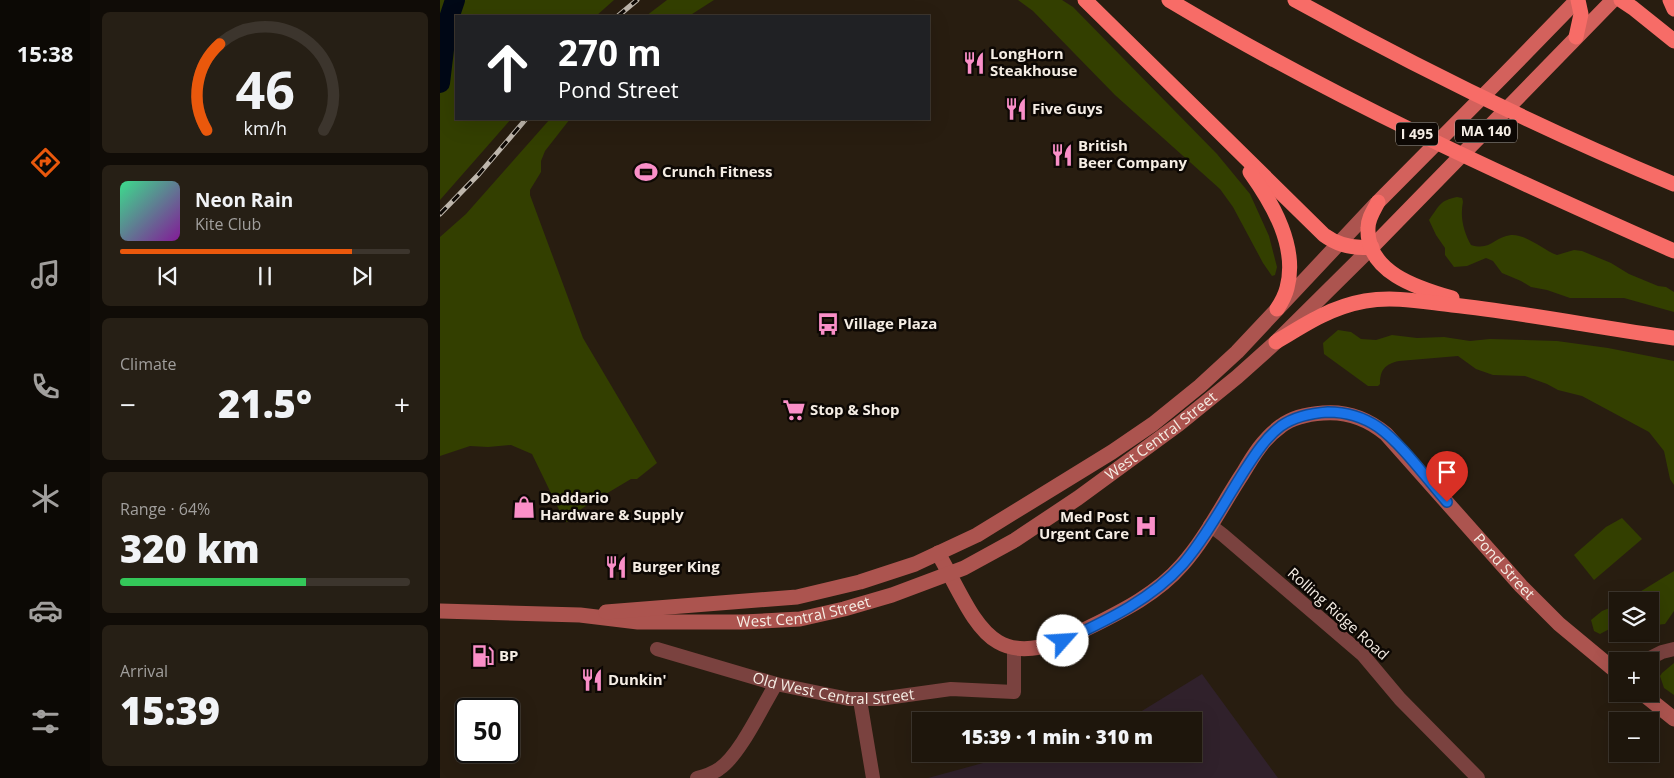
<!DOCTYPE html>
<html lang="en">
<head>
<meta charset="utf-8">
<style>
	body { margin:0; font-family:"Open Sans",sans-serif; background:#261f15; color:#f1f3f6; height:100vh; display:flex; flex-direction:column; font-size:19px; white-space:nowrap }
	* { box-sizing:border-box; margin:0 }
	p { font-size:16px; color:#a19f9d }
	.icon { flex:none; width:28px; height:28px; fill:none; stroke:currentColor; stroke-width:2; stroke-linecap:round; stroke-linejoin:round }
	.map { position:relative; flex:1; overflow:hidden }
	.panel { display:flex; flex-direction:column; gap:12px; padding:12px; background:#100c07; width:350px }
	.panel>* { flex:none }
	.top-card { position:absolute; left:15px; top:15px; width:475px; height:105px; border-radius:0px; box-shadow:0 5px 20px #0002,0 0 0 1px #3c352d; background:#202124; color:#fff; overflow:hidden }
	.controls { position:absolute; left:1169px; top:592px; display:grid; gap:10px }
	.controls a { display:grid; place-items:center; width:50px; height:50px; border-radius:0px; background:#1e160c; box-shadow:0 5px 20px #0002,0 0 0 1px #3c352d; font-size:25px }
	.speed { position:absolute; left:15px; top:698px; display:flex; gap:10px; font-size:25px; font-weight:700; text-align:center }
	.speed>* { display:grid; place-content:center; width:65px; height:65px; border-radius:50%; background:#1e160c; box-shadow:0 5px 20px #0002,0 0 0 1px #3c352d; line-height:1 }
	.speed .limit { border:2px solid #111; border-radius:8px; background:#fff; color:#111 }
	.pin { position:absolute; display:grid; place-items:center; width:42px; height:42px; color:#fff; margin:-51px -21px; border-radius:50% 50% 50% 0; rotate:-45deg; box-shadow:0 0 5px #0007 }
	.pin .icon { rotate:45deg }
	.me { position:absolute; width:55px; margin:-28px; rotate:64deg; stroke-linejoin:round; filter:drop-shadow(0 0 4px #0008) }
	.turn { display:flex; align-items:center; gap:18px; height:105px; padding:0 20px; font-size:22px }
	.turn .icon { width:65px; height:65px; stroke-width:2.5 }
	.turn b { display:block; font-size:35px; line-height:42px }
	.big { font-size:38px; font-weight:800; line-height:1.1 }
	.panel .widget { flex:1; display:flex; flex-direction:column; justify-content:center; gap:8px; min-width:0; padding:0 18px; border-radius:8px; background:#261f15 }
	.panel .dial { align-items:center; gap:0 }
	.dial svg { height:130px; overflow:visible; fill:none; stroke:#3c352d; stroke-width:7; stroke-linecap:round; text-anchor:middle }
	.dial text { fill:#f1f3f6; stroke:none }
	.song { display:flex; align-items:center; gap:15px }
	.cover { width:60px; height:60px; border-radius:8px; background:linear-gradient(135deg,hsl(150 70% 55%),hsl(290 70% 35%)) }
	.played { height:5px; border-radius:2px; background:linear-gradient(90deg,#ea580c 80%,#3c352d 80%) }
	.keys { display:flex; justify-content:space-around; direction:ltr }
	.heat { display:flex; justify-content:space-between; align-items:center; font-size:28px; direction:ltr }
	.charge { height:8px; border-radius:4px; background:linear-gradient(90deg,#34c759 64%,#3c352d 0) }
	.trip { position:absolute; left:472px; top:712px; width:290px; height:50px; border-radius:0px; background:#1e160c; box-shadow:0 5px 20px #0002,0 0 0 1px #3c352d; font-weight:800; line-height:50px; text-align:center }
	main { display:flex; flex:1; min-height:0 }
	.menu { display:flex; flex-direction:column; width:90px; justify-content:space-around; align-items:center; background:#0c0905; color:#a19f9d }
	.menu .icon { width:35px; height:35px }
	.menu .active { color:#ea580c }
	.menu b { font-size:22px; color:#f1f3f6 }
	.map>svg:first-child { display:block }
</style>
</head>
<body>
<main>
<nav class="menu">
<b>15:38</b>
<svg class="icon active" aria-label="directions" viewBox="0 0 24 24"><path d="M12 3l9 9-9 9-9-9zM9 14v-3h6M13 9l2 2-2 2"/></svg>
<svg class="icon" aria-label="music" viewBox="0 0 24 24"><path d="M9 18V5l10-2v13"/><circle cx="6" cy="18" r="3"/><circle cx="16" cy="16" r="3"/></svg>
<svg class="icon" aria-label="phone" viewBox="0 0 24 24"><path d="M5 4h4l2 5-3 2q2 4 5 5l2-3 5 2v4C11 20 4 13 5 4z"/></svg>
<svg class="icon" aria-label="climate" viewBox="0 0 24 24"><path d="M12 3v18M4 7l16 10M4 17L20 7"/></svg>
<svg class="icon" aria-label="car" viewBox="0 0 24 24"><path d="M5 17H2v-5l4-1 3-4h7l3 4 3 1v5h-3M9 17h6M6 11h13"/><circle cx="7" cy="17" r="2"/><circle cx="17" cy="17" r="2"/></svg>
<svg class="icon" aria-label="filters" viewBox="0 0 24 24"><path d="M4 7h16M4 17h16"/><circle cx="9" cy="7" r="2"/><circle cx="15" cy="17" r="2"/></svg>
</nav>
<section class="panel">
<div class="widget dial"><svg viewBox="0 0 100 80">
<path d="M14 69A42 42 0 1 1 86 69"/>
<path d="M14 69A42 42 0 0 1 22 16" stroke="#ea580c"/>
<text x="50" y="56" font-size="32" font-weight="700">46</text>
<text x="50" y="72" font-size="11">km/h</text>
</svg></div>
<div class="widget">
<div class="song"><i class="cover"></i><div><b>Neon Rain</b><p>Kite Club</p></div></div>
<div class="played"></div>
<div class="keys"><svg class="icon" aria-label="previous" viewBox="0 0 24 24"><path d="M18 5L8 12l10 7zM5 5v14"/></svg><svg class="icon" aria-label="pause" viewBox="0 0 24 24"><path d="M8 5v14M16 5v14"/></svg><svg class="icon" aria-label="next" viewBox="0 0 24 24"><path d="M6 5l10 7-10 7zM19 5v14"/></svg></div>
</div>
<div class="widget"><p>Climate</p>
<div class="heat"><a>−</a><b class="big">21.5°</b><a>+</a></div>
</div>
<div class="widget"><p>Range · 64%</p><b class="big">320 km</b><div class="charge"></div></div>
<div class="widget"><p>Arrival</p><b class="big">15:39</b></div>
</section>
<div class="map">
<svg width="1234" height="778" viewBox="0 0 1234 778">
	<rect width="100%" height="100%" fill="#281d10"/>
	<!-- education -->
	<path fill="#30212b" d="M762 674 838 778H488L576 754H754V721H679L697 714Z"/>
	<!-- green -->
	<g fill="#333f00">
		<path d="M0 0H174L156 16H16V119H71L0 200Z"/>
		<path d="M227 0H274L249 16H206Z"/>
		<path d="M578 0H622L633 7 777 154 810 194 829 236 837 267 835 275 832 276 823 263 793 207 780 189 675 95 593 11Z"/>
		<path d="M110 119H130L105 151 101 161V172L90 190V195L143 338 217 463 197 479H191L149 504 135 513 130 521 125 522 92 454 71 445 48 447 30 446 0 456V237L26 214Z"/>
		<path d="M1017 197 1022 198C1024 203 1022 204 1022 210 1021 221 1025 235 1031 245 1051 251 1054 237 1071 235 1087 234 1103 250 1117 255L1134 250 1142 251 1171 263 1189 274 1218 286 1226 287 1234 292V312L1184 298H1130L1107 290 1091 287 1081 281 1062 273 1053 261 1046 258 1027 266 1014 267 1005 255V248L996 235 989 220C1000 205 999 201 1017 197Z"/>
		<path d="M898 330 911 332 921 339 936 340 952 335 977 338 1004 337 1030 341 1050 339 1117 341 1168 348 1234 361V485L1230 479 1224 451 1209 432 1142 396 1118 390 1107 384 1085 376 1053 375 1036 369 1018 356 959 361C945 364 940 370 940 384L938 386H928L884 354 883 343Z"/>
		<path d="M1182 518 1202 539 1154 580 1134 555 1166 527Z"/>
		<path d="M1234 571V611L1225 624 1216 625 1210 622V601H1185Z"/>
		<path d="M1177 605V625L1160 634 1154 631 1151 620 1162 611Z"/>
		<path d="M1234 663V695L1224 688 1220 676 1222 673Z"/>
	</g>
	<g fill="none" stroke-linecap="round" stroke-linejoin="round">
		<!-- river -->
		<path stroke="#000816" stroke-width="20" d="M0 83 7 24 15 0"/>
		<!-- street -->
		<g stroke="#7a423f" stroke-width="14">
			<path d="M770 525 783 535 923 655 960 699 1038 778"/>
			<path id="s1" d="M217 649 336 684 409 699H439L511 689 574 692V648"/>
			<path d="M1204 661 1222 652 1234 649"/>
			<path d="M420 700 433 778"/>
			<path d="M257 778C265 776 272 774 279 769 300 755 322 707 336 684"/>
		</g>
		<!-- secondary -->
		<g stroke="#ac544f" stroke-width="15">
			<path id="s2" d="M498 553C538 624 549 678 642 631 678 613 715 596 742 565 766 538 783 503 803 473 813 456 824 438 841 426 853 417 868 414 883 413 907 411 928 419 946 434L1081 586 1119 624 1178 673"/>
			<path id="s3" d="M0 611 140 615 198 622H303L360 619 404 609 452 595 524 568 575 540 638 498 739 424 797 377 836 342 932 247"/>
			<path d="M166 612 357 597 420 582 475 564 537 535 672 452 713 424 760 386 797 352 936 204"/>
			<path d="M1203 694 1234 719"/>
		</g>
		<!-- primary -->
		<g stroke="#d3615c" stroke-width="15">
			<path d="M938 202 1064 75 1137 0"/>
			<path d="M932 247 1173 0"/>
		</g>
		<!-- highway -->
		<g stroke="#f76c67" stroke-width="15">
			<path d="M645 0 884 235C899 246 914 249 932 247"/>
			<path d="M729 0C891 97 1062 175 1234 251"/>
			<path d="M855 0C978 68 1104 130 1234 184"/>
			<path d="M1181 0 1193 8 1234 41"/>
			<path d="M1230 0 1234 9"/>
			<path d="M1136 37 1141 14 1138 0"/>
			<path d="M810 172C833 204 858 247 847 288 845 296 841 303 837 309"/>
			<path d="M938 202C934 210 928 218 928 228 926 272 977 288 1012 298"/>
			<path d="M836 342C865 324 891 307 925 301 954 296 984 302 1012 305 1087 313 1160 328 1234 338"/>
		</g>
		<defs>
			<g id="rail">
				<path d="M178 16 197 0"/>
				<path d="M0 214 39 174 86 119"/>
			</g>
		</defs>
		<!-- rail casing -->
		<use href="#rail" stroke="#beb6ac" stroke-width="5"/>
		<!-- rail -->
		<use href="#rail" stroke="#0d0804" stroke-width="3" stroke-dasharray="9" stroke-linecap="butt"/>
	</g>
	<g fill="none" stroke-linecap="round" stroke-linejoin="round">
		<defs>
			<path id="route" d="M623 641C665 621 711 600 743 564 766 537 784 503 803 473 814 456 825 438 841 426 854 417 872 413 888 412 905 412 923 417 938 427 961 443 987 479 1007 502"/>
		</defs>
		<!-- route casing -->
		<use href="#route" stroke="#114b97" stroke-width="12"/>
		<!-- route -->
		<use href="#route" stroke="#1a73e8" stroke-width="9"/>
	</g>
	<!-- icons -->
	<defs>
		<symbol id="restaurant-bare" viewBox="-9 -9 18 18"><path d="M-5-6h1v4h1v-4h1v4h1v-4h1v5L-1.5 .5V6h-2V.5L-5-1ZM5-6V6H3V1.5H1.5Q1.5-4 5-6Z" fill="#fa8fc8" stroke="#0d0804" stroke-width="2.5" paint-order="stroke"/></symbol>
		<symbol id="stadium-bare" viewBox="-9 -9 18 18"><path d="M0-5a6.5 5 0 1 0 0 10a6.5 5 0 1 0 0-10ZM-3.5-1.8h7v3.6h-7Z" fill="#fa8fc8" stroke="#0d0804" stroke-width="2.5" paint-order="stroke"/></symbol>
		<symbol id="bus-bare" viewBox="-9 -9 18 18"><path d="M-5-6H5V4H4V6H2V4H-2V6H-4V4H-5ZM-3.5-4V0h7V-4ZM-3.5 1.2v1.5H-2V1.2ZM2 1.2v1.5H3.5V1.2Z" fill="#fa8fc8" stroke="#0d0804" stroke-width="2.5" paint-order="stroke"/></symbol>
		<symbol id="supermarket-bare" viewBox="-9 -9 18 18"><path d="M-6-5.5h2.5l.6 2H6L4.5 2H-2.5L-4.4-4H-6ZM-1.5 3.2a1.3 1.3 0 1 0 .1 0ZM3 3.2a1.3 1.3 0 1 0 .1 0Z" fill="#fa8fc8" stroke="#0d0804" stroke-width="2.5" paint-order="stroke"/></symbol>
		<symbol id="shop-bare" viewBox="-9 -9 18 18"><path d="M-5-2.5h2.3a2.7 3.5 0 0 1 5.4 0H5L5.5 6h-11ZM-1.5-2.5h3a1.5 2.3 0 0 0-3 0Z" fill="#fa8fc8" stroke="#0d0804" stroke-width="2.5" paint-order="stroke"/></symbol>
		<symbol id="hospital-bare" viewBox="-9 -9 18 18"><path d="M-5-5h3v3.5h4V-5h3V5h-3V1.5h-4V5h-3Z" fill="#fa8fc8" stroke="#0d0804" stroke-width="2.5" paint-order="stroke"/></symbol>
		<symbol id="fuel-bare" viewBox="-9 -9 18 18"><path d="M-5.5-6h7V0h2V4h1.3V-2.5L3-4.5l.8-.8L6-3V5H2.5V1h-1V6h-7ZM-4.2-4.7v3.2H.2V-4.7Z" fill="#fa8fc8" stroke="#0d0804" stroke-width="2.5" paint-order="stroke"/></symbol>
	</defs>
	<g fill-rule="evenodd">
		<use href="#restaurant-bare" x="518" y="47" width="32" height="32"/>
		<use href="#restaurant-bare" x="560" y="93" width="32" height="32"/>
		<use href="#restaurant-bare" x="606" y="139" width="32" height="32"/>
		<use href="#stadium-bare" x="190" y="156" width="32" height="32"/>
		<use href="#bus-bare" x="372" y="308" width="32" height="32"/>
		<use href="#supermarket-bare" x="338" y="394" width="32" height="32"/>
		<use href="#shop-bare" x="68" y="491" width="32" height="32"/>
		<use href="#hospital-bare" x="690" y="510" width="32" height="32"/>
		<use href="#restaurant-bare" x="160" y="551" width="32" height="32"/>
		<use href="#fuel-bare" x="27" y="640" width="32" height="32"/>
		<use href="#restaurant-bare" x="136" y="664" width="32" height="32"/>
	</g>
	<g text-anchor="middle" stroke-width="5" stroke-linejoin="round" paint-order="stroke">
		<!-- shield labels -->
		<g fill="#0d0804" stroke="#afa8a1" stroke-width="1">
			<rect x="1015" y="119.5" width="62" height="23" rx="4"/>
			<rect x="956" y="122.5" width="42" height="23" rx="4"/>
		</g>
		<g font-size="14" font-weight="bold" fill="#f5ede4">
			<text x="1046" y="136">MA 140</text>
			<text x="977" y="139">I 495</text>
		</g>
		<!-- poi labels -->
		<g font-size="15" font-weight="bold" fill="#f5ede4" stroke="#0d0804" text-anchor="start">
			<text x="550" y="59">LongHorn<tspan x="550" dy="17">Steakhouse</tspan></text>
			<text x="592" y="114">Five Guys</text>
			<text x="638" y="151">British<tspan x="638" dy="17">Beer Company</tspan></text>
			<text x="222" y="177">Crunch Fitness</text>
			<text x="404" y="329">Village Plaza</text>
			<text x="370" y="415">Stop &amp; Shop</text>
			<text x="100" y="503">Daddario<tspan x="100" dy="17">Hardware &amp; Supply</tspan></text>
			<text x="689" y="522" text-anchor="end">Med Post<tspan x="689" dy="17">Urgent Care</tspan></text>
			<text x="192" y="572">Burger King</text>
			<text x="59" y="661">BP</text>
			<text x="168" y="685">Dunkin'</text>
		</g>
		<!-- street labels -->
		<g font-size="15" fill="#f5ede4" stroke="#0d0804">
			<text dy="5" stroke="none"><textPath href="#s3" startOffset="770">West Central Street</textPath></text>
			<text dy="5" stroke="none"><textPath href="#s2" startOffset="779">Pond Street</textPath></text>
			<text dy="5" stroke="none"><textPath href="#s3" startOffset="365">West Central Street</textPath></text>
			<text transform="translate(898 614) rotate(42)" y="5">Rolling Ridge Road</text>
			<text dy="5" stroke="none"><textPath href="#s1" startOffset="182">Old West Central Street</textPath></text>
		</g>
	</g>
</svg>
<div class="controls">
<a><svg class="icon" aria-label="layers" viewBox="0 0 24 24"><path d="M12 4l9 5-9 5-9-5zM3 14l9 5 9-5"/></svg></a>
<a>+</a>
<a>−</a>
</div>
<div class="speed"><div class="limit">50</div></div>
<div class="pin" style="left:1007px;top:502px;background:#d93025"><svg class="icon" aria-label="arrive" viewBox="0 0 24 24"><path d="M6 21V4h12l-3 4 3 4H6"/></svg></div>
<svg class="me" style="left:623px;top:641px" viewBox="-20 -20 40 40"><circle r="19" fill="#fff"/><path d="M0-13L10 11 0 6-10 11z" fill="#1a73e8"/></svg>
<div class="trip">15:39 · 1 min · 310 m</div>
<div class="top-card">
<div class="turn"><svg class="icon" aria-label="ahead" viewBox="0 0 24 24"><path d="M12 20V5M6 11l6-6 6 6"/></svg><div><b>270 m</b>Pond Street</div></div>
</div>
</div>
</main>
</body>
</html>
